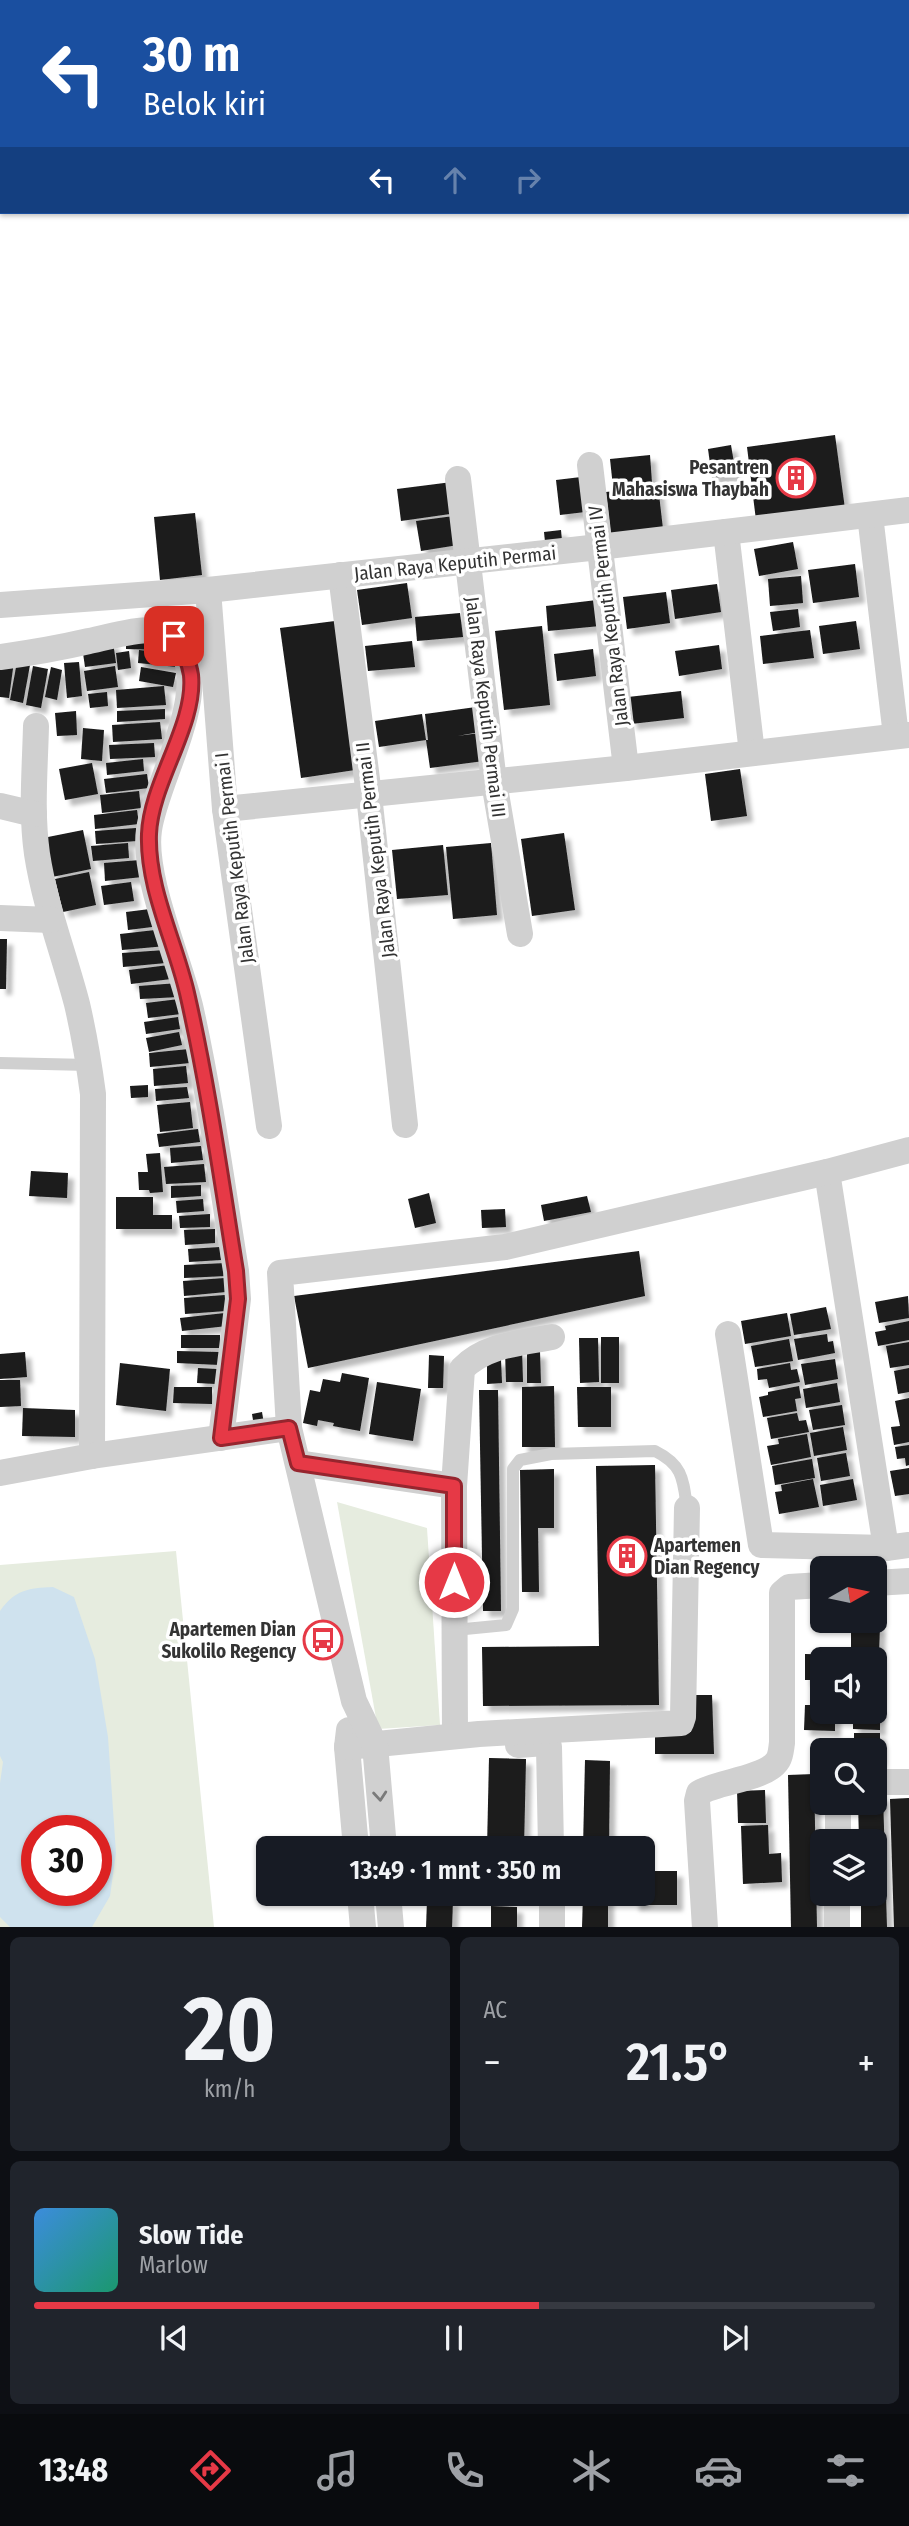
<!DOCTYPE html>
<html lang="id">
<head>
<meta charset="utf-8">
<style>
	body { margin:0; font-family:"Fira Sans Condensed",sans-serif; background:#20242c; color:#f1f3f6; height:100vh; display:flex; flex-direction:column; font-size:26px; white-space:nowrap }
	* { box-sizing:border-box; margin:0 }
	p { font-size:23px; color:#9ea1a6 }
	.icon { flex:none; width:38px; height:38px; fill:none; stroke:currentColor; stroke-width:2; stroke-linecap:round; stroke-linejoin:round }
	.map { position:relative; height:1927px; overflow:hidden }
	.drawer { display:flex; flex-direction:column; gap:10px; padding:10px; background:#0d0f14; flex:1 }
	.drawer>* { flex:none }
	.top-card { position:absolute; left:0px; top:0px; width:910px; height:214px; box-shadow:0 2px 5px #0004; background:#1a4fa0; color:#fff; overflow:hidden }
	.needle { width:46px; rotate:81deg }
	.buttons { position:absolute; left:810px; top:1556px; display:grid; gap:14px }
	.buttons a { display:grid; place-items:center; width:77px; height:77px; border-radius:10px; background:#171b24; box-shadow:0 2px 5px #0004; font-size:35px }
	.speed { position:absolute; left:21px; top:1815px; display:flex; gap:14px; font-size:35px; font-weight:700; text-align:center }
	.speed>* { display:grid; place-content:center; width:91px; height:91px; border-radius:50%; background:#171b24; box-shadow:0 2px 5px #0004; line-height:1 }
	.speed .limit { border:10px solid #d22; background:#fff; color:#111 }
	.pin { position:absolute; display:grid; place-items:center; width:60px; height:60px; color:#fff; margin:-30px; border-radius:14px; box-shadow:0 4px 10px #0006 }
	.me { position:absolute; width:77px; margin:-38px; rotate:0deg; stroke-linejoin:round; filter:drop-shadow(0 0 5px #0008) }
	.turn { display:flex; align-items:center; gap:24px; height:147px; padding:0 28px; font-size:32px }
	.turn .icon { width:91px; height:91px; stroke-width:2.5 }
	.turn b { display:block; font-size:49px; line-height:60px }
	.lanes { display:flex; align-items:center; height:66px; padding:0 28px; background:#0003; justify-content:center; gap:35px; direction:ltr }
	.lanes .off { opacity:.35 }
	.big { font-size:52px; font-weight:600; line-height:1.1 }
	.drawer .tile { flex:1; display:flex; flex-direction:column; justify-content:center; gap:10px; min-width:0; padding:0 24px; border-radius:10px; background:#20242c }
	.drawer .dial { align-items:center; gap:0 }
	.dial b { font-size:91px; line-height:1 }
	.song { display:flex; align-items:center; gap:21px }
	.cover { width:84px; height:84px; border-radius:10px; background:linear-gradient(135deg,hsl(210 70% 55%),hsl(160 70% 35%)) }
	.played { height:7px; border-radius:4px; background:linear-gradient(90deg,#e63946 60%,#363941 60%) }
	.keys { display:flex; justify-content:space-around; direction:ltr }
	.heat { display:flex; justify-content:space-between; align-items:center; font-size:38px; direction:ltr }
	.drawer .tiles { flex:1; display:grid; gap:10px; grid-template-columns:1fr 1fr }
	.tile:last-child { grid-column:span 2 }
	.trip { position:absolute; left:256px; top:1836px; width:399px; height:70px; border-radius:10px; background:#171b24; box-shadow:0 2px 5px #0004; font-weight:600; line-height:70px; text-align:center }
	.menu { display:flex; height:112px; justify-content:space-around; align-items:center; background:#090b0e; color:#9ea1a6 }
	.menu .icon { width:49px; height:49px }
	.menu .selected { color:#e63946 }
	.menu b { font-size:32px; color:#f1f3f6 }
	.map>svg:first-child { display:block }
</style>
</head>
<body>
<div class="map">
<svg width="909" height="1928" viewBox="0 0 909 1928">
	<defs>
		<filter id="shadow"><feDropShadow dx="6" dy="6" stdDeviation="2" flood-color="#0004"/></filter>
	</defs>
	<rect width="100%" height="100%" fill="#fff"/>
	<!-- green -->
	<g fill="#e6ecdf" fill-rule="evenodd">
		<path d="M337 1502 427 1528 440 1725 378 1729Z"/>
		<path d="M176 1551 214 1927 0 1928V1565ZM37 1830H96V1890H37Z"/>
	</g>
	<!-- water -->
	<path fill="#cfe2ee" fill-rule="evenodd" d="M53 1587 74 1597 95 1659 108 1737 116 1853 110 1896 92 1927H10L0 1917V1783L3 1762 0 1756V1611C15 1590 28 1588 53 1587ZM37 1830H96V1890H37Z"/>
	<!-- building -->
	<g fill="#1a1a1a" filter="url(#shadow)">
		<path d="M835 435 845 509 756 520 747 447Z"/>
		<path d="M731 445 736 475 712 478 708 449Z"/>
		<path d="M650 455 652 483 613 487 610 459Z"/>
		<path d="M581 477 585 512 560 515 556 480Z"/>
		<path d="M452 482 457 513 401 521 397 489Z"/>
		<path d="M658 486 663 529 611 536 606 492Z"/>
		<path d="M195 513 202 575 160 580 154 517Z"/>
		<path d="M454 516 458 545 421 551 416 521Z"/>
		<path d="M561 530 562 541 545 542 544 532Z"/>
		<path d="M793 542 798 569 759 576 754 549Z"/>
		<path d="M855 564 859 597 813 603 808 570Z"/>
		<path d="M801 576 803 603 770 606 768 579Z"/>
		<path d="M407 583 412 618 362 625 357 590Z"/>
		<path d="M717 584 721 612 675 619 671 590Z"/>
		<path d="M666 592 670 623 627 629 623 597Z"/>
		<path d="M597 600 600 626 548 631 546 606Z"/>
		<path d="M798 609 800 627 773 631 770 612Z"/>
		<path d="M460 613 463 637 417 641 415 617Z"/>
		<path d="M335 621 355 770 301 778 280 628Z"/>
		<path d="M856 621 860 649 823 654 819 626Z"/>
		<path d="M542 626 550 705 504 710 495 631Z"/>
		<path d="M810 630 814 658 763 664 760 636Z"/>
		<path d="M126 636 163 637V650L126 649Z"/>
		<path d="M412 641 415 667 368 671 365 646Z"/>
		<path d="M113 642 116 663 85 667 82 646Z"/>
		<path d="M719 645 722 669 679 676 675 651Z"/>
		<path d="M593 649 596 676 557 681 554 654Z"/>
		<path d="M139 650 179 654 177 667 138 663Z"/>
		<path d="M129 651 131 668 118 670 116 653Z"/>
		<path d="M0 659 14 661 9 698 0 697Z"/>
		<path d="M17 662 30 665 23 703 10 700Z"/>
		<path d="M79 662 82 696 67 698 64 663Z"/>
		<path d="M33 666 48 669 41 708 26 705Z"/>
		<path d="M115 666 118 687 87 691 84 671Z"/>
		<path d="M51 667 62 670 57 700 45 697Z"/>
		<path d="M141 667 176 673 173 687 139 681Z"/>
		<path d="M164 686 166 705 117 708 116 690Z"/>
		<path d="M681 691 684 718 631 724 628 697Z"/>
		<path d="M107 692 108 706 90 708 88 694Z"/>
		<path d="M476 707 480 732 457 736 480 733 484 761 430 768 426 740 379 747 375 721 422 714 426 740H428L425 714Z"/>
		<path d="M165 709V719L117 722V711Z"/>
		<path d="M76 711 77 735 57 736 55 713Z"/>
		<path d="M160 722 162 739 113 742 112 725Z"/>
		<path d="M83 728 104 730 102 761 81 759Z"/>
		<path d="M154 743 155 757 110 759 109 745Z"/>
		<path d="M143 759 144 771 107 775 106 763Z"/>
		<path d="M92 763 98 794 65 800 59 769Z"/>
		<path d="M740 769 747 816 711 821 705 774Z"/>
		<path d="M147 774 149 788 106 793 104 779Z"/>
		<path d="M139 791 141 808 102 813 100 795Z"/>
		<path d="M137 810 139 824 95 829 94 815Z"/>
		<path d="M136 828 137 841 96 844 95 831Z"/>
		<path d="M83 830 91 869 52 877 43 838Z"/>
		<path d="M564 833 575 910 532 916 521 839Z"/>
		<path d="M128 843 129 858 93 861 91 846Z"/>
		<path d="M491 843 497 915 453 919 446 847Z"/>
		<path d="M443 845 448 895 397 899 392 850Z"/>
		<path d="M140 860 142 877 105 881 104 863Z"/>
		<path d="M89 872 96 905 63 912 55 879Z"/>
		<path d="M131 882 134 901 104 905 101 886Z"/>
		<path d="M158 908 160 926 128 930 126 912Z"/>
		<path d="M164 929 166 946 122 950 120 934Z"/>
		<path d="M0 939H7L6 989H0Z"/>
		<path d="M165 950 166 963 123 967 122 953Z"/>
		<path d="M169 965 171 979 131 984 129 970Z"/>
		<path d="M178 983 179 997 140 999 139 986Z"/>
		<path d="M179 999 181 1014 148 1018 146 1003Z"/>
		<path d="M178 1017 180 1029 146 1034 144 1022Z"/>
		<path d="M179 1032 182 1045 149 1052 146 1038Z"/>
		<path d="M189 1049 190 1063 150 1067 149 1053Z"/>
		<path d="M186 1066 188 1083 154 1086 153 1069Z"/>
		<path d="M148 1085V1097L131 1098 130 1086Z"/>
		<path d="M187 1087 189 1098 156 1101 155 1089Z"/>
		<path d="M190 1102 193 1128 160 1132 157 1105Z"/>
		<path d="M198 1129 200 1142 159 1147 157 1134Z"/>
		<path d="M201 1146 203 1160 171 1163 170 1148Z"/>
		<path d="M160 1153 163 1192 150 1193 149 1190H139L138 1172H148L146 1154Z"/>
		<path d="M204 1164 206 1182 166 1184 164 1167Z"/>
		<path d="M31 1171 68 1173 67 1198 29 1196Z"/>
		<path d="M201 1185V1196L171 1198V1186Z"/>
		<path d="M429 1193 436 1223 415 1228 408 1199Z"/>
		<path d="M587 1196 591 1212 544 1221 541 1205Z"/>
		<path d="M116 1197H153V1215H172V1229H116Z"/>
		<path d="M203 1199 204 1211 177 1213 176 1201Z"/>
		<path d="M505 1209 506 1227 482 1228 481 1210Z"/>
		<path d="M210 1214V1227L180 1228 179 1216Z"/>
		<path d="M215 1229V1243L185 1245 184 1230Z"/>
		<path d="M220 1247 221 1260 189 1262 188 1249Z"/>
		<path d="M639 1251 645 1296 308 1368 294 1296Z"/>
		<path d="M226 1263V1276L184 1278V1265Z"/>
		<path d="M225 1278 226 1292 184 1296 183 1281Z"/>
		<path d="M225 1295 226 1311 185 1314 184 1298Z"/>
		<path d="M908 1296 909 1318 879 1323 875 1302Z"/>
		<path d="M826 1307 831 1329 794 1335 790 1314Z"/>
		<path d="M225 1313 227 1326 182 1331 180 1318Z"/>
		<path d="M787 1313 791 1336 745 1344 741 1321Z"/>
		<path d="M909 1321V1340L878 1346 875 1332 886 1330 885 1326Z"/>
		<path d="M827 1334 828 1342 833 1341 835 1353 798 1360 794 1339Z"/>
		<rect x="181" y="1335" width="39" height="13"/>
		<rect x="601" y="1337" width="18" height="46"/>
		<path d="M579 1338H598L599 1382 580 1383Z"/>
		<path d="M789 1339 793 1361 755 1367 751 1346Z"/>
		<path d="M909 1342V1365L890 1368 886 1346Z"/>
		<path d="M522 1350 523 1382H506L505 1351Z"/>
		<path d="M177 1351 220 1352V1365L177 1363Z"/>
		<path d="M25 1352 27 1377 0 1379V1354Z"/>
		<path d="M527 1352H540L541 1383H527Z"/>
		<path d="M429 1355 444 1356 443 1388H428Z"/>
		<path d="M835 1359 838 1379 805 1385 801 1364Z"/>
		<path d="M487 1360H501L502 1383 487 1384Z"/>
		<path d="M120 1363 170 1369 166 1411 116 1405Z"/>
		<path d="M790 1363 791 1370 797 1369 800 1382 769 1388 767 1379 758 1380 757 1369Z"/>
		<path d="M198 1368 217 1369 216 1384 197 1383Z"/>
		<path d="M909 1368V1392L898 1394 894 1371Z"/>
		<path d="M342 1373 369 1378 360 1431 333 1426 334 1423 318 1420 317 1426 303 1423 310 1390 320 1392 323 1379 340 1382Z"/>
		<path d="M0 1380H20L21 1406 0 1407Z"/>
		<path d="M377 1382 421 1389 413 1441 369 1434Z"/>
		<path d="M837 1383 840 1402 806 1408 803 1389Z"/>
		<path d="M554 1386 555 1447H522V1387Z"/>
		<path d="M799 1386 801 1398 795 1399 797 1411 763 1417 759 1397 768 1395V1392Z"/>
		<path d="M174 1387H212V1404L173 1403Z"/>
		<path d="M577 1387H611V1427H578Z"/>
		<path d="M479 1390H498L501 1611H483Z"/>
		<path d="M909 1398V1442L894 1445 891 1427 900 1426 895 1401Z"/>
		<path d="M842 1405 845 1425 813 1430 809 1410Z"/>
		<path d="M23 1408 75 1410V1437L22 1436Z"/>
		<path d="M262 1412 264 1424 254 1426 252 1414Z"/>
		<path d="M797 1413 799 1421 806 1420 809 1432 771 1439 767 1418Z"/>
		<path d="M843 1427 847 1450 814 1456 810 1433Z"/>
		<path d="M807 1434 811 1457 771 1465 767 1446 779 1444 778 1439Z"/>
		<path d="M909 1445V1465L906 1466 905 1458 897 1459 895 1447Z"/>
		<path d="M846 1453 850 1476 821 1481 817 1458Z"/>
		<path d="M812 1459 815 1478 775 1485 772 1466Z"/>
		<path d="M655 1465 659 1705 483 1706 482 1647 599 1646 596 1466Z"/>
		<path d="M909 1468V1494L895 1496 890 1471Z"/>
		<path d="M554 1469V1528H538L539 1592H522L520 1470Z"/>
		<path d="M813 1479 819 1507 779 1514 775 1492 782 1491 781 1485Z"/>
		<path d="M853 1479 857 1500 823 1506 820 1485Z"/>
		<path d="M851 1625 880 1626 879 1654 851 1653Z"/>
		<path d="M805 1654 841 1655V1659H822V1680H805Z"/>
		<path d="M855 1655 879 1656V1680H875V1659H855Z"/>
		<path d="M875 1681H879L878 1704H875Z"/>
		<path d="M689 1695H712L714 1754H655V1733L691 1732Z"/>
		<path d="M805 1705H822V1712H835V1731L804 1730Z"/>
		<path d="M875 1706 880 1707V1730L853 1729V1712H875Z"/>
		<path d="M854 1733H880V1760H875V1750H854Z"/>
		<path d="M489 1758 526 1759 524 1848H487Z"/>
		<path d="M585 1760 610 1761 609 1848H583Z"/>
		<path d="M814 1774 817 1928H791L788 1775Z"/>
		<path d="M765 1790 766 1823H738L737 1791Z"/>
		<path d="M875 1795H883L887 1928H861V1894H875V1841H859L858 1802H875Z"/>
		<path d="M909 1798V1928H894L890 1799Z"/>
		<path d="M768 1825 769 1854 781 1853 782 1882 743 1884 741 1826Z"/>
		<path d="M642 1871H677V1905H633V1894H642Z"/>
		<path d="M583 1894H608V1928H582Z"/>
		<path d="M427 1900H453L452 1928H426Z"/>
		<path d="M491 1906 517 1907V1927L491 1928Z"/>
	</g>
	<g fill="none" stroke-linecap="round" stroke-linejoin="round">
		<!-- lane -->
		<g stroke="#d0d0d0" stroke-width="12">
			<path d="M0 1063 89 1065"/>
			<path d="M455 1630 506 1625 513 1609V1469L520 1460 551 1454 655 1451C683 1465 683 1479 687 1508"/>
		</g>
		<!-- street -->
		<g stroke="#d0d0d0" stroke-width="26">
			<path d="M0 115 2 116"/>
			<path d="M590 465 626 768"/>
			<path d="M458 479 494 782 520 934"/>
			<path d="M870 515 896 736"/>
			<path d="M726 532 752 753"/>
			<path d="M341 575 369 795 405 1125"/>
			<path d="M208 590 225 809 269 1126"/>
			<path d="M0 605 208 590 599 547 909 510"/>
			<path d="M0 657C30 653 59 648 89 641 109 637 130 630 151 630 158 630 170 633 175 639 217 685 156 777 149 830 142 877 180 961 191 1010 210 1096 222 1184 236 1271L238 1299 221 1438"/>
			<path d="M36 726C35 768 31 812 37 854 45 906 64 954 77 1004 84 1034 89 1064 93 1094L92 1456"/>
			<path d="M0 806 34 814"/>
			<path d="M225 809 626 768 909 735"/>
			<path d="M0 918 51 920"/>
			<path d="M827 1172 886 1548"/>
			<path d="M728 1334 761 1545 886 1548 909 1545"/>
			<path d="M298 1463 454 1486 455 1736"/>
			<path d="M0 1473 92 1456 289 1428"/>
			<path d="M454 1486 462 1369C485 1345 520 1343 552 1337"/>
			<path d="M875 1583 909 1581"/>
			<path d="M349 1730 347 1747 356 1848"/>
			<path d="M518 1745 545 1743 549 1747 551 1848"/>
			<path d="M347 1747 479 1734 681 1723 683 1717 687 1508"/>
			<path d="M875 1782H909"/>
			<path d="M838 1841V1802"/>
			<path d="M384 1848 375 1745 354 1701 289 1428 280 1273 505 1247 827 1172 909 1150"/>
			<path d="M360 1894 363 1928"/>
			<path d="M388 1894 391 1928"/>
			<path d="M552 1894V1928"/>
			<path d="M705 1928 697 1801 699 1793C718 1781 767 1779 778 1760 781 1755 781 1749 782 1743V1593L789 1587 822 1585"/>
			<path d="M837 1928V1894"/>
		</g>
	</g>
	<!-- one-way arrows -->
	<defs><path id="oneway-chevron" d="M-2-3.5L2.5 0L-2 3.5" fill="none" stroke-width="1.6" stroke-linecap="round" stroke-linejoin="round" transform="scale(1.75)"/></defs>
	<use stroke="#7a7a7a" href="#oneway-chevron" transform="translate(380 1796) rotate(85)"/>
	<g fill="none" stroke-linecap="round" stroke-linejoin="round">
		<defs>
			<path id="route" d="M174 636C182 648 189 660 191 675 196 725 151 782 149 834 147 888 175 941 187 993 208 1085 221 1178 236 1271L238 1299 221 1438 289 1428 298 1463 454 1486V1582"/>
		</defs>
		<!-- route casing -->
		<use href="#route" stroke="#96252e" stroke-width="18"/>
		<!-- route -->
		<use href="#route" stroke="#e63946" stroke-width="12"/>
	</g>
	<!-- icons -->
	<defs>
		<symbol id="building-ring" viewBox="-11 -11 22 22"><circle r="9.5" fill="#fff" stroke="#e63946" stroke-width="1.5"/><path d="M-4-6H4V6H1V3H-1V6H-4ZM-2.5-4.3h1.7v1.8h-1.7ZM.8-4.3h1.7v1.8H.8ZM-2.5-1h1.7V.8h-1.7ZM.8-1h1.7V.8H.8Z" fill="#e63946"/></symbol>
		<symbol id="bus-ring" viewBox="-11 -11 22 22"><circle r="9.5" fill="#fff" stroke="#e63946" stroke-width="1.5"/><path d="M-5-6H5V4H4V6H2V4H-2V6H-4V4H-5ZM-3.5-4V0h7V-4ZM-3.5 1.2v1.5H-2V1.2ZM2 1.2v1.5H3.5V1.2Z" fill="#e63946"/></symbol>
	</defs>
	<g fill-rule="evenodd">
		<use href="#building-ring" x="774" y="456" width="44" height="44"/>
		<use href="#building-ring" x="605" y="1534" width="44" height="44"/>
		<use href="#bus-ring" x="301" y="1618" width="44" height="44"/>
	</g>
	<g text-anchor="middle" stroke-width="7" stroke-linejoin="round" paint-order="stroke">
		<!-- poi labels -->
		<g font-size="19" font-weight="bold" fill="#333" stroke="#fff" text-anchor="end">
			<text x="769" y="474">Pesantren<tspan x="769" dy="22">Mahasiswa Thaybah</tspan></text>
			<text x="654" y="1552" text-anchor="start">Apartemen<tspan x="654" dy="22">Dian Regency</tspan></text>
			<text x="296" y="1636">Apartemen Dian<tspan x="296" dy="22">Sukolilo Regency</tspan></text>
		</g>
		<!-- street labels -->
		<g font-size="19" fill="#333" stroke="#fff">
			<text transform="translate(455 563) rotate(-6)" y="7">Jalan Raya Keputih Permai</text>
			<text transform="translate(608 616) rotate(-97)" y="7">Jalan Raya Keputih Permai IV</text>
			<text transform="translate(486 707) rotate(83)" y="7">Jalan Raya Keputih Permai III</text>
			<text transform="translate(375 850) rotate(-97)" y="7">Jalan Raya Keputih Permai II</text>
			<text transform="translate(234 858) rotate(-97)" y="7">Jalan Raya Keputih Permai I</text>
		</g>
	</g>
</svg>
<div class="buttons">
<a><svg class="needle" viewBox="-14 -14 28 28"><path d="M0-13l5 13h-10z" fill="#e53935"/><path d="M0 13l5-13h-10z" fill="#9ea1a6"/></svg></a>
<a><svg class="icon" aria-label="sound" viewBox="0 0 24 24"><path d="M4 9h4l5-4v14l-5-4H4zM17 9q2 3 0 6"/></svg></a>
<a><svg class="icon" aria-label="search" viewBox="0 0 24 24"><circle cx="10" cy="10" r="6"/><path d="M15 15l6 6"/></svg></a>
<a><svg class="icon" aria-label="layers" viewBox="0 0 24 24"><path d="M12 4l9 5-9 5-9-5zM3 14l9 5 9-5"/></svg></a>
</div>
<div class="speed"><div class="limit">30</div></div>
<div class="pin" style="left:174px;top:636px;background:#d93025"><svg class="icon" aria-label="arrive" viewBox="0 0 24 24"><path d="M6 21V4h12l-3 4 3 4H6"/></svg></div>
<svg class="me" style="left:454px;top:1582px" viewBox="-20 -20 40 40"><circle r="17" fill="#e63946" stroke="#fff" stroke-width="3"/><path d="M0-11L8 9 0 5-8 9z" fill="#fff"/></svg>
<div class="trip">13:49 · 1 mnt · 350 m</div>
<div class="top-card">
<div class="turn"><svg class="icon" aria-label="left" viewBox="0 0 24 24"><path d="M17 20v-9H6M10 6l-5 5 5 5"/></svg><div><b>30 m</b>Belok kiri</div></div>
<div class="lanes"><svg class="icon" aria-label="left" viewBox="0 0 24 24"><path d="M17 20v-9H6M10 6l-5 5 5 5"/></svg><svg class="icon off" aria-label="ahead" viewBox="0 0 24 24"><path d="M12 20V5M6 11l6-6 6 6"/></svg><svg class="icon off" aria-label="right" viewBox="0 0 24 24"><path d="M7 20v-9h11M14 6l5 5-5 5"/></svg></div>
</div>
</div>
<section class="drawer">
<div class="tiles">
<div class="tile dial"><b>20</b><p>km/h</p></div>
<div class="tile"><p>AC</p>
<div class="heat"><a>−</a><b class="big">21.5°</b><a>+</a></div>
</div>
<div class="tile">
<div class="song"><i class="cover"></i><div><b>Slow Tide</b><p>Marlow</p></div></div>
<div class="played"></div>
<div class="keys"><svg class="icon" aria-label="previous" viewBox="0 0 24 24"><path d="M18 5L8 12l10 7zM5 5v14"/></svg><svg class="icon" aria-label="pause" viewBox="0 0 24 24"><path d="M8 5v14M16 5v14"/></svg><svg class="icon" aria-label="next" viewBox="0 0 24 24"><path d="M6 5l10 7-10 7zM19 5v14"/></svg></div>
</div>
</div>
</section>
<nav class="menu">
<b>13:48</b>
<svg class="icon selected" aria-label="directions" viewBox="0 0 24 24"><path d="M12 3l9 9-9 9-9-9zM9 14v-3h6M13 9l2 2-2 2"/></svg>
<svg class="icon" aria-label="music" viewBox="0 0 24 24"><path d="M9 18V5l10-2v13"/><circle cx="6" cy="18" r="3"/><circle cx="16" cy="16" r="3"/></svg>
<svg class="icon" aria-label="phone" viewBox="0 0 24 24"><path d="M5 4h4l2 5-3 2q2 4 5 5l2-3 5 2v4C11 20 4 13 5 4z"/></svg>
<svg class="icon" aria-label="climate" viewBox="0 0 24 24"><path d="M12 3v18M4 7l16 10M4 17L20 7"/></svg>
<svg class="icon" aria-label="car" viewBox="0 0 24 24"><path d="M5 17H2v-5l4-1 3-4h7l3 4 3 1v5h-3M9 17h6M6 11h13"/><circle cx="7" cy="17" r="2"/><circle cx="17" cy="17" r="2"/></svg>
<svg class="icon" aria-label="filters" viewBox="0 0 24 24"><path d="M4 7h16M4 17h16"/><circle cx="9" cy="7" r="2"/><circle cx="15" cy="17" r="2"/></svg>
</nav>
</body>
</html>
